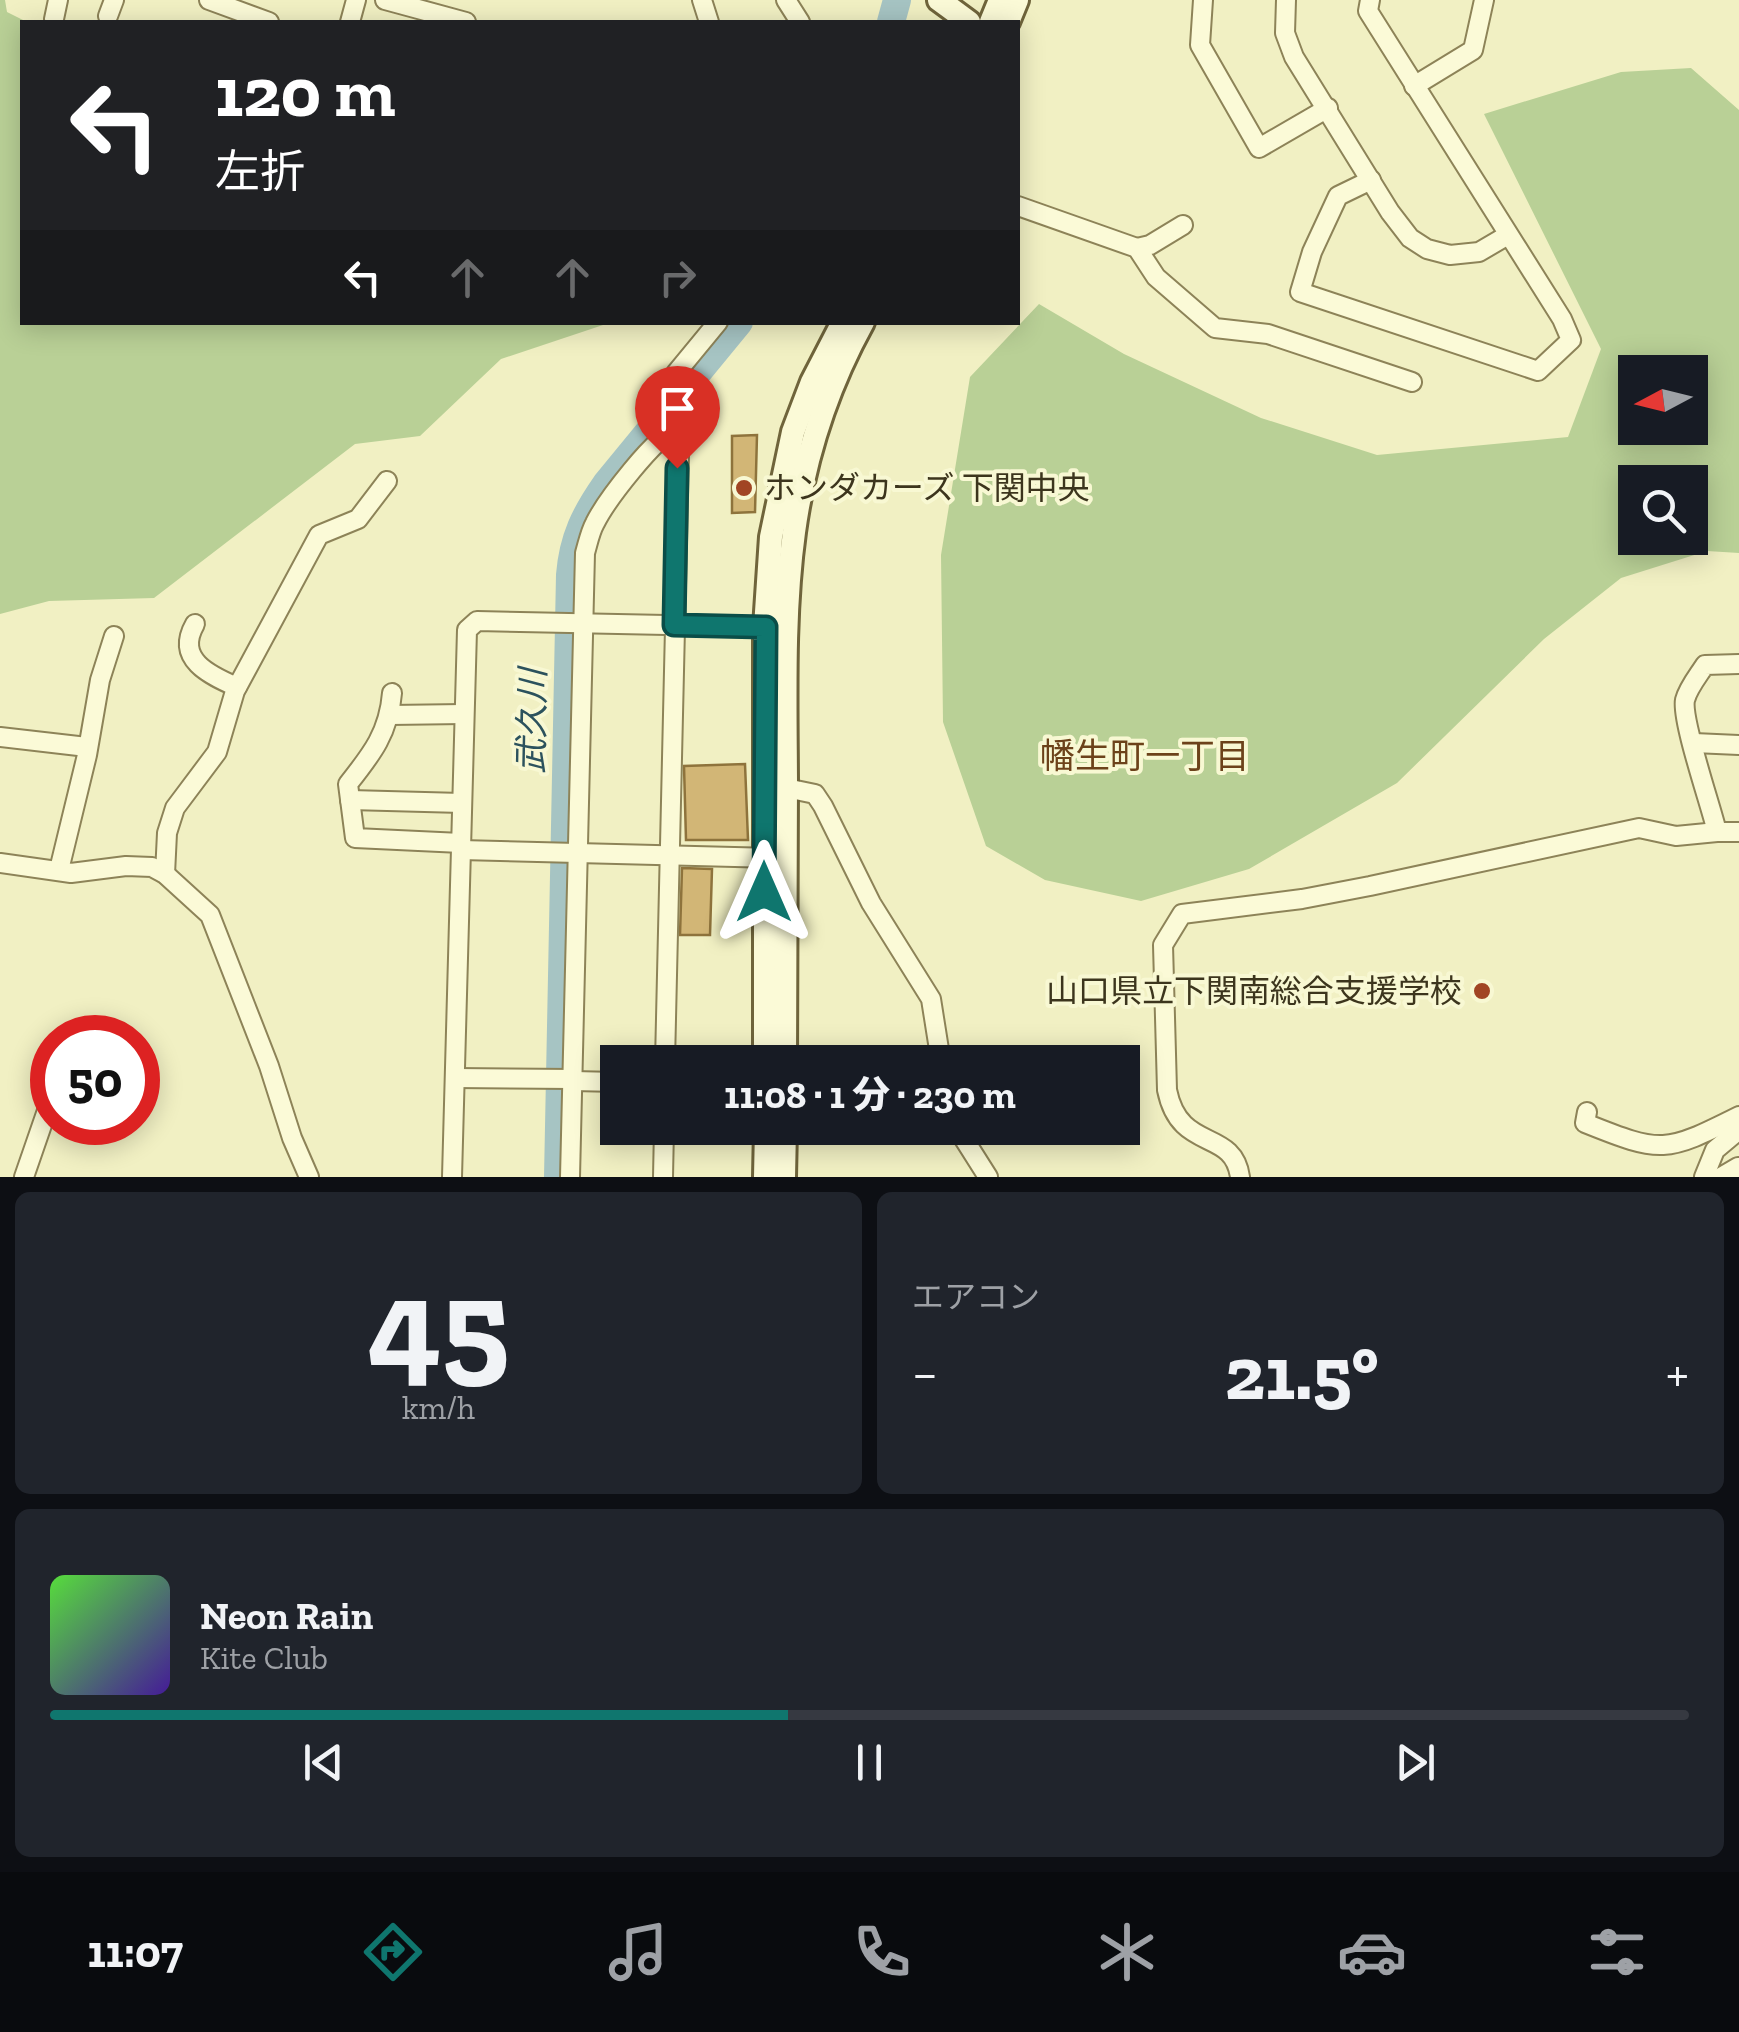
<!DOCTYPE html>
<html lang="ja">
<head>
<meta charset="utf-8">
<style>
	body { margin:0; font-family:"Zilla Slab","Noto Sans JP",serif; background:#20242c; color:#f1f3f6; height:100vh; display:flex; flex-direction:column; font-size:38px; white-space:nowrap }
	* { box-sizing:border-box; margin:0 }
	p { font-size:32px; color:#9ea1a6 }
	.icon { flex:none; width:55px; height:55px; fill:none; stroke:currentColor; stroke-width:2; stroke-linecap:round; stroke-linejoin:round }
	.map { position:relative; height:1177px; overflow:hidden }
	.drawer { display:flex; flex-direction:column; gap:15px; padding:15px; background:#0d0f14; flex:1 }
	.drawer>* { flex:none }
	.top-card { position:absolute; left:20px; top:20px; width:1000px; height:305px; border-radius:0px; box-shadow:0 5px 25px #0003; background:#202124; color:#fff; overflow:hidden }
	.needle { width:65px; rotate:263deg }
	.fabs { position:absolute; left:1618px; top:355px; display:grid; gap:20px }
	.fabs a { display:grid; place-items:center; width:90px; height:90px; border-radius:0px; background:#171b24; box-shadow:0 5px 25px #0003; font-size:50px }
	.speed { position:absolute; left:30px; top:1015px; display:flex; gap:20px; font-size:50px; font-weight:700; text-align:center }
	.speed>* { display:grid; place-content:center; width:130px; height:130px; border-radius:50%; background:#171b24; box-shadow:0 5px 25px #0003; line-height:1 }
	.speed .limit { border:15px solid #d22; background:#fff; color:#111 }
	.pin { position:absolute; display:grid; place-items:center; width:85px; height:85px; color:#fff; margin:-102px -42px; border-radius:50% 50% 50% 0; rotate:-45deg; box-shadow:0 0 10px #0007 }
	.pin .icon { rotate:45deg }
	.me { position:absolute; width:110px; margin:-55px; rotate:0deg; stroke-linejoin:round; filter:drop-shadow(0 0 8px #0008) }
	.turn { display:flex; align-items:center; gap:35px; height:210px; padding:0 30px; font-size:45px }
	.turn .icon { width:130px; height:130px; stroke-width:2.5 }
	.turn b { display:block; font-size:70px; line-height:85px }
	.lanes { display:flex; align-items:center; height:95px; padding:0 30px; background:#0003; justify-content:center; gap:50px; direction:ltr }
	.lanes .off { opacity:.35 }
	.big { font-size:75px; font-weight:800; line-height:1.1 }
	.drawer .card { flex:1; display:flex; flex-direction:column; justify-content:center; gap:15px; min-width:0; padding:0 35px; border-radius:15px; background:#20242c }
	.drawer .dial { align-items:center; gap:0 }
	.dial b { font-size:130px; line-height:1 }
	.song { display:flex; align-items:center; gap:30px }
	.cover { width:120px; height:120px; border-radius:15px; background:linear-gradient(135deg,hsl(110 70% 55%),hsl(260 70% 35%)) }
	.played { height:10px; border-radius:5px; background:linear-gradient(90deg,#0f766e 45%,#363941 45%) }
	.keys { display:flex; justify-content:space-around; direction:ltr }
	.heat { display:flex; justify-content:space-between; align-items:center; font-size:55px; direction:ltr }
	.drawer .tiles { flex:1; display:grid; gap:15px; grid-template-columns:1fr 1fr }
	.card:last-child { grid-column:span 2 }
	.trip { position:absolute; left:600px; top:1045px; width:540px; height:100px; border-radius:0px; background:#171b24; box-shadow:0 5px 25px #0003; font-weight:800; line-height:100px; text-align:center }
	.dock { display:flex; height:160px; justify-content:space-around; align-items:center; background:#090b0e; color:#9ea1a6 }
	.dock .icon { width:70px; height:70px }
	.dock .current { color:#0f766e }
	.dock b { font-size:45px; color:#f1f3f6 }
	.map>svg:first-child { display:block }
</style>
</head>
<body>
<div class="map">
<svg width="1739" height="1177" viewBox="0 0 1739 1177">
	<rect width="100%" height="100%" fill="#f1f0c3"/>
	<!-- green -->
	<g fill="#b9d096" fill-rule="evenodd">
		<path d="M0 0H5L7 12 27 22H22V322L609 323 501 359 420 436 355 444 154 598 49 601 0 614Z"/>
		<path d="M1691 68 1739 110V553L1707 551 1621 578 1544 639 1397 783 1249 869 1141 901 1045 880 986 846 943 722 941 555 970 377 1039 304 1124 354 1261 418 1377 455 1568 437 1601 349 1484 114 1621 72ZM1635 372H1690V428H1635ZM1690 482V538H1635V482Z"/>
	</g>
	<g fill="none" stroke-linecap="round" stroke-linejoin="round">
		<!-- river -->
		<g stroke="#a6c4c3" stroke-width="28">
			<path d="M891 22 897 0"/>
			<path d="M558 1177 570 575C573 538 585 514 606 484L739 322"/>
		</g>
	</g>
	<!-- building -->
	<g fill="#d2b676" stroke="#8e733c" stroke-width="2.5">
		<path d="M757 435 755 512 732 513V436Z"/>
		<path d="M745 764 748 840H686L684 766Z"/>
		<path d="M682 868 712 869 710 935H680Z"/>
	</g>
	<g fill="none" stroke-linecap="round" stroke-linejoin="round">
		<defs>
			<g id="street">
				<path d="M209 0 269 22"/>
				<path d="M385 0 466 22"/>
				<path d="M702 0 709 22"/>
				<path d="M786 0 800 22"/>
				<path d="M1203 0 1200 45 1259 148 1328 108"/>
				<path d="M1286 0 1285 33 1294 57 1390 212 1410 238 1427 249 1450 255 1479 252 1508 235"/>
				<path d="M1370 0 1368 11 1562 319 1571 340 1538 371 1300 292 1312 252 1338 196 1371 180"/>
				<path d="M108 16 114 0"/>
				<path d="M54 19 58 0"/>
				<path d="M350 22 356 0"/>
				<path d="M1414 86 1473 50 1484 0"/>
				<path d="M1018 206 1137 248 1156 277 1215 328 1268 334 1412 382"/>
				<path d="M1137 248 1150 245 1183 225"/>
				<path d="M195 624C175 659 209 675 237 687"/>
				<path d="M1739 664 1705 665C1698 676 1688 688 1685 700 1681 720 1711 806 1717 832H1739"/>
				<path d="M392 693C389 732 372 754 348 784L355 838 461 843"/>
				<path d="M390 715 464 714"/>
				<path d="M0 737 87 747"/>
				<path d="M1694 743 1739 745"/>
				<path d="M786 788 815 794 823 806 871 903 931 999 941 1062"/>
				<path d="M350 800 462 803"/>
				<path d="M461 850 775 858"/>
				<path d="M0 863 71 873 126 866 152 867 165 874 210 915 269 1066 292 1138 309 1177"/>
				<path d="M59 870 87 755 100 680 114 636"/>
				<path d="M165 874 167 833 175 808 217 752 235 691 319 535 358 519 387 481"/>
				<path d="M665 1062 680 411 676 373 718 322"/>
				<path d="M455 1078 573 1079"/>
				<path d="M573 1081 618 1082"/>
				<path d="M1587 1112 1585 1123C1662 1154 1665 1153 1739 1116"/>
				<path d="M957 1128 988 1177"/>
				<path d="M24 1177 52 1096"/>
				<path d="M452 1177 467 630 477 621 765 627"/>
				<path d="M570 1177 585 553C588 543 590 532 595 523 606 501 655 436 678 428"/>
				<path d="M663 1177 664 1128"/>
				<path d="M1240 1177C1233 1127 1180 1154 1167 1090L1163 945 1182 914 1302 899 1370 886 1639 828 1676 836 1717 832"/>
				<path d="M1704 1177 1715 1150 1739 1130"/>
				<path d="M1721 1177 1738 1167"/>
			</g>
			<g id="secondary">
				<path d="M939 0 969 22"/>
				<path d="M991 22 1000 0"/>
				<path d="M1008 22 1017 0"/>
				<path d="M765 1062V627L771 537 793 432 812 382 843 322"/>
				<path d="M785 1062C785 969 786 875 786 781 785 612 778 476 863 322"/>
				<path d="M765 1177 766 1128"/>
				<path d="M784 1177 785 1128"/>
			</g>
		</defs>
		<!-- street casing -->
		<use href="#street" stroke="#8d8358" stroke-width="22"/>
		<!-- secondary casing -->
		<use href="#secondary" stroke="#6f643b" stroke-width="28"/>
		<!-- street -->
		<use href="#street" stroke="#fbfad7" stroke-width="18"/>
		<!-- secondary -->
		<use href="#secondary" stroke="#fbfad7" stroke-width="22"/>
	</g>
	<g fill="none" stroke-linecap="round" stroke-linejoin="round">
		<defs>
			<path id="route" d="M677 468 674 625 766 627 764 892"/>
		</defs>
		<!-- route casing -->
		<use href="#route" stroke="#0a4d48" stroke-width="25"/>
		<!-- route -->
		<use href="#route" stroke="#0f766e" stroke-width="18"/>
	</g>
	<!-- markers -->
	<g fill="#a14524" stroke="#f8f8d3" stroke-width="4">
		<circle cx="744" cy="488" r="10"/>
		<circle cx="1482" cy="991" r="10"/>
	</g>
	<g text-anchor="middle" stroke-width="8" stroke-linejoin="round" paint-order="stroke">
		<!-- poi labels -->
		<g font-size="32" fill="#3c351d" stroke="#f8f8d3" text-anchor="start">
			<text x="764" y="499">ホンダカーズ 下関中央</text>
			<text x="1462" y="1002" text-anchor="end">山口県立下関南総合支援学校</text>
		</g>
		<!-- water labels -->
		<g font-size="35" font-style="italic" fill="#2c525d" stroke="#f8f8d3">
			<text transform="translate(532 721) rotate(-89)" y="12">武久川</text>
		</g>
		<!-- neighbourhood labels -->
		<g font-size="35" fill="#6c421a" stroke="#f8f8d3">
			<text x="1145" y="768">幡生町一丁目</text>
		</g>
	</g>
</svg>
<div class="fabs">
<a><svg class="needle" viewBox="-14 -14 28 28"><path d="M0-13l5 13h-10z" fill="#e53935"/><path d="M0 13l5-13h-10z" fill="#9ea1a6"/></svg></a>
<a><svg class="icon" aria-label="search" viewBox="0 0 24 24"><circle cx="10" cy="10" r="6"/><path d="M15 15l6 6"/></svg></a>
</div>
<div class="speed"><div class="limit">50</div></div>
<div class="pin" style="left:677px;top:468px;background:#d93025"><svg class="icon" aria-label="arrive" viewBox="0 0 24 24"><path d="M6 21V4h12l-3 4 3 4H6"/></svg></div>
<svg class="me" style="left:764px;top:892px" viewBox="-20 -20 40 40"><path d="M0-17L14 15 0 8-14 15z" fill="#0f766e" stroke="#fff" stroke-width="4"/></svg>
<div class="trip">11:08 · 1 分 · 230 m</div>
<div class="top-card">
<div class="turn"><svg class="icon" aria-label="left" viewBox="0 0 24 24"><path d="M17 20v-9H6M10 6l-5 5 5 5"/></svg><div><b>120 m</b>左折</div></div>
<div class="lanes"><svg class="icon" aria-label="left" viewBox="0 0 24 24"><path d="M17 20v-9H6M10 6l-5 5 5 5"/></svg><svg class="icon off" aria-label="ahead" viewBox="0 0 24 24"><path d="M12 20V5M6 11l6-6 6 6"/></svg><svg class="icon off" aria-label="ahead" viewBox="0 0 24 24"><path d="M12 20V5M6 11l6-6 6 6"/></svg><svg class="icon off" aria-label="right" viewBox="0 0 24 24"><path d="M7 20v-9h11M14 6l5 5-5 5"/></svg></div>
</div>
</div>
<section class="drawer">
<div class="tiles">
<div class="card dial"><b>45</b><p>km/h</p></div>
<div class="card"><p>エアコン</p>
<div class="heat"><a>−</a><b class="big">21.5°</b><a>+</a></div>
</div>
<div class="card">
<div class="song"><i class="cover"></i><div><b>Neon Rain</b><p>Kite Club</p></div></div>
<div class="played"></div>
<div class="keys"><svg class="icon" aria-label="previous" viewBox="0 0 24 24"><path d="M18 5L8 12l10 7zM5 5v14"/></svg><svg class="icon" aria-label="pause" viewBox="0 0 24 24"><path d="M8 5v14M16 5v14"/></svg><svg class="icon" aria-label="next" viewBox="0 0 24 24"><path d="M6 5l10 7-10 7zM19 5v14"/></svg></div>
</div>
</div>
</section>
<nav class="dock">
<b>11:07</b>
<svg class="icon current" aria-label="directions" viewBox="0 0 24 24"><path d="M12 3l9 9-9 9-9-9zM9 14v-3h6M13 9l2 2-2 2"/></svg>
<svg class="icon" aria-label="music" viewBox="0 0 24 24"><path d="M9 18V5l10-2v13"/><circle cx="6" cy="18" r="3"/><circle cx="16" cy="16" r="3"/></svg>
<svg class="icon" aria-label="phone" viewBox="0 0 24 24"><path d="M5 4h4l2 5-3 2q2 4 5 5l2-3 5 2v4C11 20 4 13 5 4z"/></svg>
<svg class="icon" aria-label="climate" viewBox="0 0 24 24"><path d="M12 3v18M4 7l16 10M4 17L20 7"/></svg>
<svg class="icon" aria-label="car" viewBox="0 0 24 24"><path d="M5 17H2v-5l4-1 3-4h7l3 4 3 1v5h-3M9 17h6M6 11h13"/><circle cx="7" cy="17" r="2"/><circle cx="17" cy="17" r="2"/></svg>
<svg class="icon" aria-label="filters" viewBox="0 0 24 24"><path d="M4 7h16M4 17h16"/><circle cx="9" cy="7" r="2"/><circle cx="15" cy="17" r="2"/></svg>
</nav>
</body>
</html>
